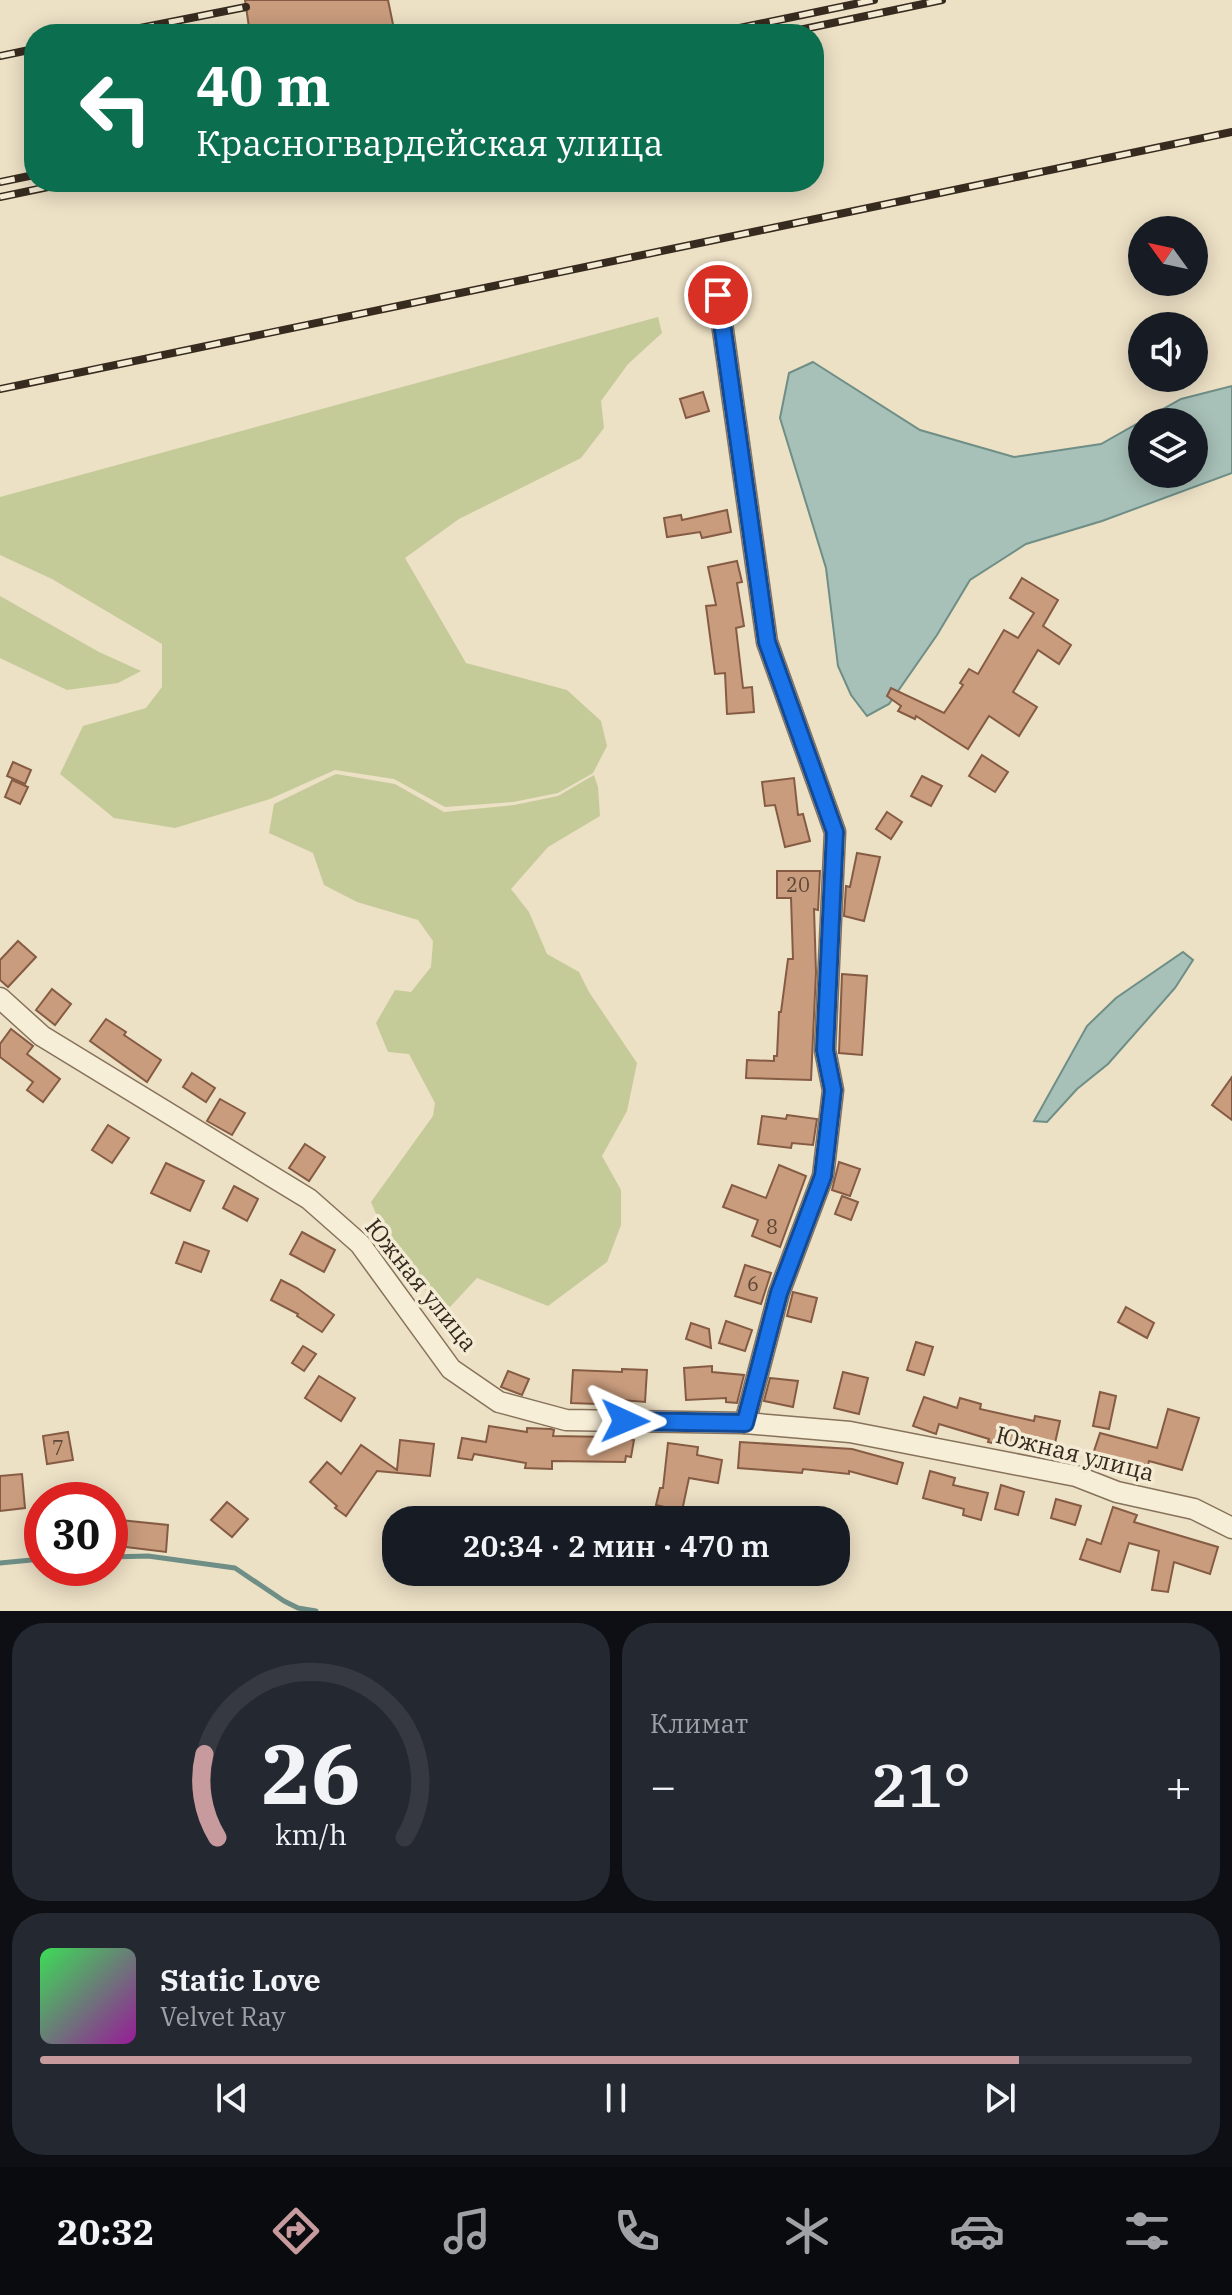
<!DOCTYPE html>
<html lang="ru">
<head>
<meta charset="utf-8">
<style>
	body { margin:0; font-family:"IBM Plex Serif",serif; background:#242831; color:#f1f3f6; height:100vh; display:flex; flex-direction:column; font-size:30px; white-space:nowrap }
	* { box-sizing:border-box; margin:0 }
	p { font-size:26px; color:#9ea1a6 }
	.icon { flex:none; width:44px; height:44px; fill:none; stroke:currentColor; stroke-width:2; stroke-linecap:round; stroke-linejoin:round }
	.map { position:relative; height:1611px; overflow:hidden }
	.details { display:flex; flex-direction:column; gap:12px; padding:12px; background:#0d0f14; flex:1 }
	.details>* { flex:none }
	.hud { position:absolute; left:24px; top:24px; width:800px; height:168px; border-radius:32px; box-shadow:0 4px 20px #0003; background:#0b6e4f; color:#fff; overflow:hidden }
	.needle { width:52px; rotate:303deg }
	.fabs { position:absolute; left:1128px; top:216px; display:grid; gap:16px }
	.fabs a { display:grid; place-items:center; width:80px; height:80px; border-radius:50%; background:#171b24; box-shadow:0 4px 20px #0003; font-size:40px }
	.speed { position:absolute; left:24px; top:1482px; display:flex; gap:16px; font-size:40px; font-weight:700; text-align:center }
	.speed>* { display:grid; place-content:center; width:104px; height:104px; border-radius:50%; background:#171b24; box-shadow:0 4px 20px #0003; line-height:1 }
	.speed .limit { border:12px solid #d22; background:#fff; color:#111 }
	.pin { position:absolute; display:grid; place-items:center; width:68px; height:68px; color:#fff; margin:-34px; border:4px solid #fff; border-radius:50%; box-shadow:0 2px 8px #0007 }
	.me { position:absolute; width:88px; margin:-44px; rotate:91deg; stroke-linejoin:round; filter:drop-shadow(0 0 6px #0008) }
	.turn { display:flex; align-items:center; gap:28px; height:168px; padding:0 40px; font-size:36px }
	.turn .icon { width:104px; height:104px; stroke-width:2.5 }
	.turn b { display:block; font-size:56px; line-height:68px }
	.big { font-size:60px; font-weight:600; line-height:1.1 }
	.details .widget { flex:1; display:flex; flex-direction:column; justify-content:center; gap:12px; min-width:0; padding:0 28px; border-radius:32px; background:#242831 }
	.details .dial { align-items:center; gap:0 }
	.dial svg { height:208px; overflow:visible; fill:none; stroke:#363941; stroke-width:7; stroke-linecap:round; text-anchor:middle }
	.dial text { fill:#f1f3f6; stroke:none }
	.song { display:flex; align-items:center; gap:24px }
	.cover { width:96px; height:96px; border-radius:12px; background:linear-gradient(135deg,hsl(130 70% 55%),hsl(300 70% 35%)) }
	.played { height:8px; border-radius:4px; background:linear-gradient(90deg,#c79a9d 85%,#363941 85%) }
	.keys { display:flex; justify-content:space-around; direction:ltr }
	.heat { display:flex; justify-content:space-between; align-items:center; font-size:44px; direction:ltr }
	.details .tiles { flex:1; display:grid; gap:12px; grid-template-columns:1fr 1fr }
	.widget:last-child { grid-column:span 2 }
	.trip { position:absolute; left:382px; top:1506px; width:468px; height:80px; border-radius:32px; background:#171b24; box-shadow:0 4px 20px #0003; font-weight:600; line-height:80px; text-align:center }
	.dock { display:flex; height:128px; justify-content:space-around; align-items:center; background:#090b0e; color:#9ea1a6 }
	.dock .icon { width:56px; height:56px }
	.dock .current { color:#c79a9d }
	.dock b { font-size:36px; color:#f1f3f6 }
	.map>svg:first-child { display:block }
</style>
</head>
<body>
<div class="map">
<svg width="1232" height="1611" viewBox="0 0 1232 1611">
	<rect width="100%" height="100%" fill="#ece0c5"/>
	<!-- green -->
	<g fill="#c5ca99">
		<path d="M658 317 662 333 628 364 601 401 604 428 581 458 459 519 405 558 466 663 567 690 601 721 607 746 593 773 558 793 513 802 445 807 394 779 335 770 270 799 175 828 114 818 60 774 83 726 146 708 162 687V644L52 579 0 555V497Z"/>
		<path d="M0 596 99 652 141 671 118 683 67 690 0 658Z"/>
		<path d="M336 774 395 784 444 812 514 805 558 796 594 775 598 787 600 816 548 847 511 889 529 912 547 954 579 972 589 992 637 1063 627 1111 602 1156 621 1190V1225L607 1262 548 1306 477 1278 450 1307 402 1274 371 1202 433 1116 435 1103 409 1054 388 1052 376 1023 395 990 411 992 431 967 433 941 418 920 357 902 324 885 313 853 269 833 274 804Z"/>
	</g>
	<!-- water -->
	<g fill="#a7c0b8" stroke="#6e8e86" stroke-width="2" fill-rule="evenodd">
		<path d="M813 362 920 430 1014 457 1101 444 1181 399 1232 386V473L1102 521 1026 544 970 580 937 635 889 704 867 716 851 695 838 666 826 568 780 418 789 373ZM1142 422H1194V474H1142Z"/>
		<path d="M1183 952 1193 960 1175 988 1108 1064 1077 1089 1047 1122 1034 1121 1087 1026 1116 998Z"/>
	</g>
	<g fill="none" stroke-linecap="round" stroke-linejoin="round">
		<!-- stream -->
		<g stroke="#6e8e86" stroke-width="5">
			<path d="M110 1557 148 1556 235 1568 284 1601 298 1608 316 1611"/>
			<path d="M0 1563 42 1559"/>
		</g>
	</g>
	<!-- building -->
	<g fill="#c99c7d" stroke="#855c43" stroke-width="2">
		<path d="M245 0H388L395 34H250Z"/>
		<path d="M703 392 709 411 686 418 680 399Z"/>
		<path d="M727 510 731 532 702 538 700 532 667 537 664 518 681 515 682 520Z"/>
		<path d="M737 561 742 582 737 583 744 626 736 628 743 688 752 687 754 712 727 714 725 673 715 674 706 606 716 605 708 567Z"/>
		<path d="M1022 578 1058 600 1043 626 1071 645 1059 664 1038 650 1013 692 1037 707 1019 736 989 716 968 749 916 716 915 719 898 711 901 706 887 696 891 688 944 713 963 685 960 683 969 669 978 674 1004 630 1018 638 1034 613 1010 598Z"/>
		<path d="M982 755 1008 772 995 792 969 776Z"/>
		<path d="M13 762 31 770 25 784 7 776Z"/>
		<path d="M922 776 942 786 931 806 911 796Z"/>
		<path d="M794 778 798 815 803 814 810 841 785 847 775 805 765 806 762 782Z"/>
		<path d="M12 780 28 787 20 804 5 797Z"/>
		<path d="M887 812 902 822 891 839 876 829Z"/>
		<path d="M857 853 880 857 864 921 844 916 846 886 850 887Z"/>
		<path d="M777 871H820L818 910 814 909 816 972 811 1080 746 1078 747 1060 774 1061V1056H777L779 1012H781L788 959H793L791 898H777Z"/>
		<path d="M18 941 36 957 8 987 0 980V960Z"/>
		<path d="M842 974 867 976 862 1055 839 1053Z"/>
		<path d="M52 989 71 1004 55 1025 36 1010Z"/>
		<path d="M106 1019 126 1032 124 1035 161 1060 147 1082 90 1041Z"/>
		<path d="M11 1029 33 1046 27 1054 60 1079 43 1102 27 1090 33 1082 0 1057V1044Z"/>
		<path d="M192 1073 215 1088 206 1102 183 1087Z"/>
		<path d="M1232 1077V1120L1212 1105Z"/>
		<path d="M220 1099 245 1113 232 1135 207 1121Z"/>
		<path d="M787 1115 817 1119 813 1145 792 1143 791 1148 758 1144 762 1116 786 1119Z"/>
		<path d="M108 1125 129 1138 112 1163 92 1150Z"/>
		<path d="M305 1144 325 1157 309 1181 289 1168Z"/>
		<path d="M839 1162 860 1169 850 1196 832 1190Z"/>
		<path d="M166 1163 204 1181 190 1211 151 1193Z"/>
		<path d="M779 1165 806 1176 780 1247 752 1236 758 1220 723 1207 732 1185 766 1198Z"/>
		<path d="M234 1186 258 1199 247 1221 223 1208Z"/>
		<path d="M842 1196 858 1202 851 1220 835 1214Z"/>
		<path d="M302 1232 335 1250 324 1272 290 1254Z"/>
		<path d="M184 1242 209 1251 201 1272 176 1263Z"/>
		<path d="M745 1265 771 1273 761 1304 735 1296Z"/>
		<path d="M281 1280 297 1288 334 1315 322 1332 297 1316 298 1314 271 1300Z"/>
		<path d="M793 1292 817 1298 811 1322 787 1316Z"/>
		<path d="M1126 1307 1154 1323 1147 1338 1118 1322Z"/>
		<path d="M726 1321 752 1330 745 1351 719 1343Z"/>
		<path d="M691 1323 709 1329 711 1348 686 1339Z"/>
		<path d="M916 1342 933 1347 924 1375 907 1370Z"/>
		<path d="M303 1346 316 1354 304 1371 292 1363Z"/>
		<path d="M712 1366V1372L744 1375 737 1403 726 1402V1398L686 1400 684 1368Z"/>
		<path d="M622 1369 647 1370 645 1402 597 1398V1404L571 1403 573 1370 622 1372Z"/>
		<path d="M508 1371 529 1379 522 1395 501 1387Z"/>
		<path d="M843 1372 868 1378 859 1414 834 1408Z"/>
		<path d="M319 1376 355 1398 341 1421 305 1398Z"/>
		<path d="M770 1378 798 1381 793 1407 764 1401Z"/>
		<path d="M1100 1392 1116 1396 1109 1429 1093 1426Z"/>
		<path d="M924 1397 957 1408 960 1398 981 1404 980 1409 1034 1421 1035 1416 1060 1421 1052 1456 988 1442 989 1439 939 1424 936 1434 913 1426Z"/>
		<path d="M1168 1409 1199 1418 1182 1470 1149 1461 1146 1474 1111 1465 1109 1472 1089 1466 1100 1433 1157 1448Z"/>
		<path d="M489 1426 527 1432V1428L551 1429 554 1430 553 1436 611 1437V1435L634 1440 631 1457 626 1456 625 1462 552 1461V1469L525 1468 526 1463 474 1454 472 1460 458 1458 462 1438 486 1442Z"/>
		<path d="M68 1432 73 1460 47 1464 43 1436Z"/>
		<path d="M400 1440 434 1444 430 1476 377 1471 346 1516 335 1508 337 1506 310 1482 327 1462 341 1474 361 1445 397 1470Z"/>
		<path d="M740 1442 852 1449 903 1463 897 1484 849 1471V1474L803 1469 802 1473 738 1468Z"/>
		<path d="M668 1443 698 1447 697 1455 722 1460 718 1483 689 1478 682 1511 656 1505 660 1488H663Z"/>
		<path d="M930 1471 955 1478 953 1485 988 1493 981 1520 963 1515 964 1509 923 1498Z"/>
		<path d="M22 1474 25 1508 0 1511V1476Z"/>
		<path d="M1001 1485 1024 1492 1018 1515 995 1509Z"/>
		<path d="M1056 1499 1081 1506 1075 1525 1051 1518Z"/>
		<path d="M227 1502 248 1519 232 1537 211 1520Z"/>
		<path d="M1113 1507 1137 1515 1134 1522 1218 1547 1210 1574 1174 1562 1168 1592 1152 1590 1159 1551 1129 1543 1120 1572 1080 1559 1087 1539 1101 1544Z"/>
		<path d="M110 1519 168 1525 166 1552 110 1545Z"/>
	</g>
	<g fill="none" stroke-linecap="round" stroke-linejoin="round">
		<defs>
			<g id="street">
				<path d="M718 295 767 642 835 832 825 1050 833 1090 823 1176 779 1293 745 1423"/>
				<path d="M0 998 42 1036 309 1199 360 1244 451 1369 499 1402 566 1420 745 1423 850 1432 1076 1476 1117 1492 1194 1509 1232 1528"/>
			</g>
		</defs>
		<!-- street casing -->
		<use href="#street" stroke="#87725c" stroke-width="23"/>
		<!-- street -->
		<use href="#street" stroke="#f7eed8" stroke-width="20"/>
		<defs>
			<g id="rail">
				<path d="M110 34 246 7"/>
				<path d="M711 34 874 0"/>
				<path d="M780 34 942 0"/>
				<path d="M0 56 34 49"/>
				<path d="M0 182 34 175"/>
				<path d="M0 197 72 182"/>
				<path d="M0 389 1232 132"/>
			</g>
		</defs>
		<!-- rail casing -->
		<use href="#rail" stroke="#372b1f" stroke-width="8"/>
		<!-- rail -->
		<use href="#rail" stroke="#f4ebd4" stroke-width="5" stroke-dasharray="15" stroke-linecap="butt"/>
	</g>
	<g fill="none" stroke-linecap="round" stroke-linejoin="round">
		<defs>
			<path id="route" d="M625 1421 745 1423 779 1293 823 1176 833 1090 825 1050 835 832 767 642 718 295"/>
		</defs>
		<!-- route casing -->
		<use href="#route" stroke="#114b97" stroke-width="20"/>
		<!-- route -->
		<use href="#route" stroke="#1a73e8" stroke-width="14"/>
	</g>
	<g text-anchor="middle" stroke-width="7" stroke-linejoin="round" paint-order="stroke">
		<!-- number labels -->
		<g font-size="20" fill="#5c4736">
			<text x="798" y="892">20</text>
			<text x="772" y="1234">8</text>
			<text x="753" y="1291">6</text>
			<text x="58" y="1455">7</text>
		</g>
		<!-- street labels -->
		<g font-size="24" fill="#372b1f" stroke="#f4ebd4">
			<text transform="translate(421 1285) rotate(51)" y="8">Южная улица</text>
			<text transform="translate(1075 1454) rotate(14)" y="8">Южная улица</text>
		</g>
	</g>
</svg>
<div class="fabs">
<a><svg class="needle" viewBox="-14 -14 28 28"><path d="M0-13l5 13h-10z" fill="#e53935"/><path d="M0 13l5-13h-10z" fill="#9ea1a6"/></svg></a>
<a><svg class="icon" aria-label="sound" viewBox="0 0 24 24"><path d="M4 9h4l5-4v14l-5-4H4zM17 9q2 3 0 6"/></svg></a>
<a><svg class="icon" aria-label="layers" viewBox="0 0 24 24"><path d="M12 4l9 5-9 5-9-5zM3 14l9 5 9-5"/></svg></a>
</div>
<div class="speed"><div class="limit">30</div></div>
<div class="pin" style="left:718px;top:295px;background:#d93025"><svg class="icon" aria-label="arrive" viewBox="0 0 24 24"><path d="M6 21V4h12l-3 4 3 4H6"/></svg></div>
<svg class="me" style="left:625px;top:1421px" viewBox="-20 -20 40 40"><path d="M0-17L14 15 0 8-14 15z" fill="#1a73e8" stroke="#fff" stroke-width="4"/></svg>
<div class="trip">20:34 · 2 мин · 470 m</div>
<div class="hud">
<div class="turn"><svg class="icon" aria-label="left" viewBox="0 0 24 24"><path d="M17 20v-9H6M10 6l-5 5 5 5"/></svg><div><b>40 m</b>Красногвардейская улица</div></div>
</div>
</div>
<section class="details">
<div class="tiles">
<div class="widget dial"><svg viewBox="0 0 100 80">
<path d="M14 69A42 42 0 1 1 86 69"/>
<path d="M14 69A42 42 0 0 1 9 37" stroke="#c79a9d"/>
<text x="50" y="56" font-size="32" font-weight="700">26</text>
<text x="50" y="72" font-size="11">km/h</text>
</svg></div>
<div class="widget"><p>Климат</p>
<div class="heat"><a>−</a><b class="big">21°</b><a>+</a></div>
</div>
<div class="widget">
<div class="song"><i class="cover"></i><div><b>Static Love</b><p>Velvet Ray</p></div></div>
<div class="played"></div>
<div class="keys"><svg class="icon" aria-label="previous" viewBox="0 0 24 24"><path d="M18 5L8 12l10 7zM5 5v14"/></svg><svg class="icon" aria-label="pause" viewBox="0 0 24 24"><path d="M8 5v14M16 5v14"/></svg><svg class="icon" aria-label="next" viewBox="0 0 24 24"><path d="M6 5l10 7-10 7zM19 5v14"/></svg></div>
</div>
</div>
</section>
<nav class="dock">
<b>20:32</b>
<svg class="icon current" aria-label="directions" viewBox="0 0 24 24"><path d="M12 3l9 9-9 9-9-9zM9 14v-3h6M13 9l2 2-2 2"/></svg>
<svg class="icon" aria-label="music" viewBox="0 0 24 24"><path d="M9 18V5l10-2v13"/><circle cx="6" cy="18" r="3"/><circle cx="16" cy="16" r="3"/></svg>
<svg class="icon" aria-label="phone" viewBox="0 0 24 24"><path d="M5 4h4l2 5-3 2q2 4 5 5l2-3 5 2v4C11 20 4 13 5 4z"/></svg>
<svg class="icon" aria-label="climate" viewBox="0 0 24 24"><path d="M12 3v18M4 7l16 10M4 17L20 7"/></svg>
<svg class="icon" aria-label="car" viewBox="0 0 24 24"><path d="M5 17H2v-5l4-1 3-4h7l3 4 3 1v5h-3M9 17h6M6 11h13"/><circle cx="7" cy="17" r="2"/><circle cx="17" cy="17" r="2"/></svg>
<svg class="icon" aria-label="filters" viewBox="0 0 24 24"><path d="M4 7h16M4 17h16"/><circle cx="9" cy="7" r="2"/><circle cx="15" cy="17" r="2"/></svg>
</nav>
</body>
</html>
